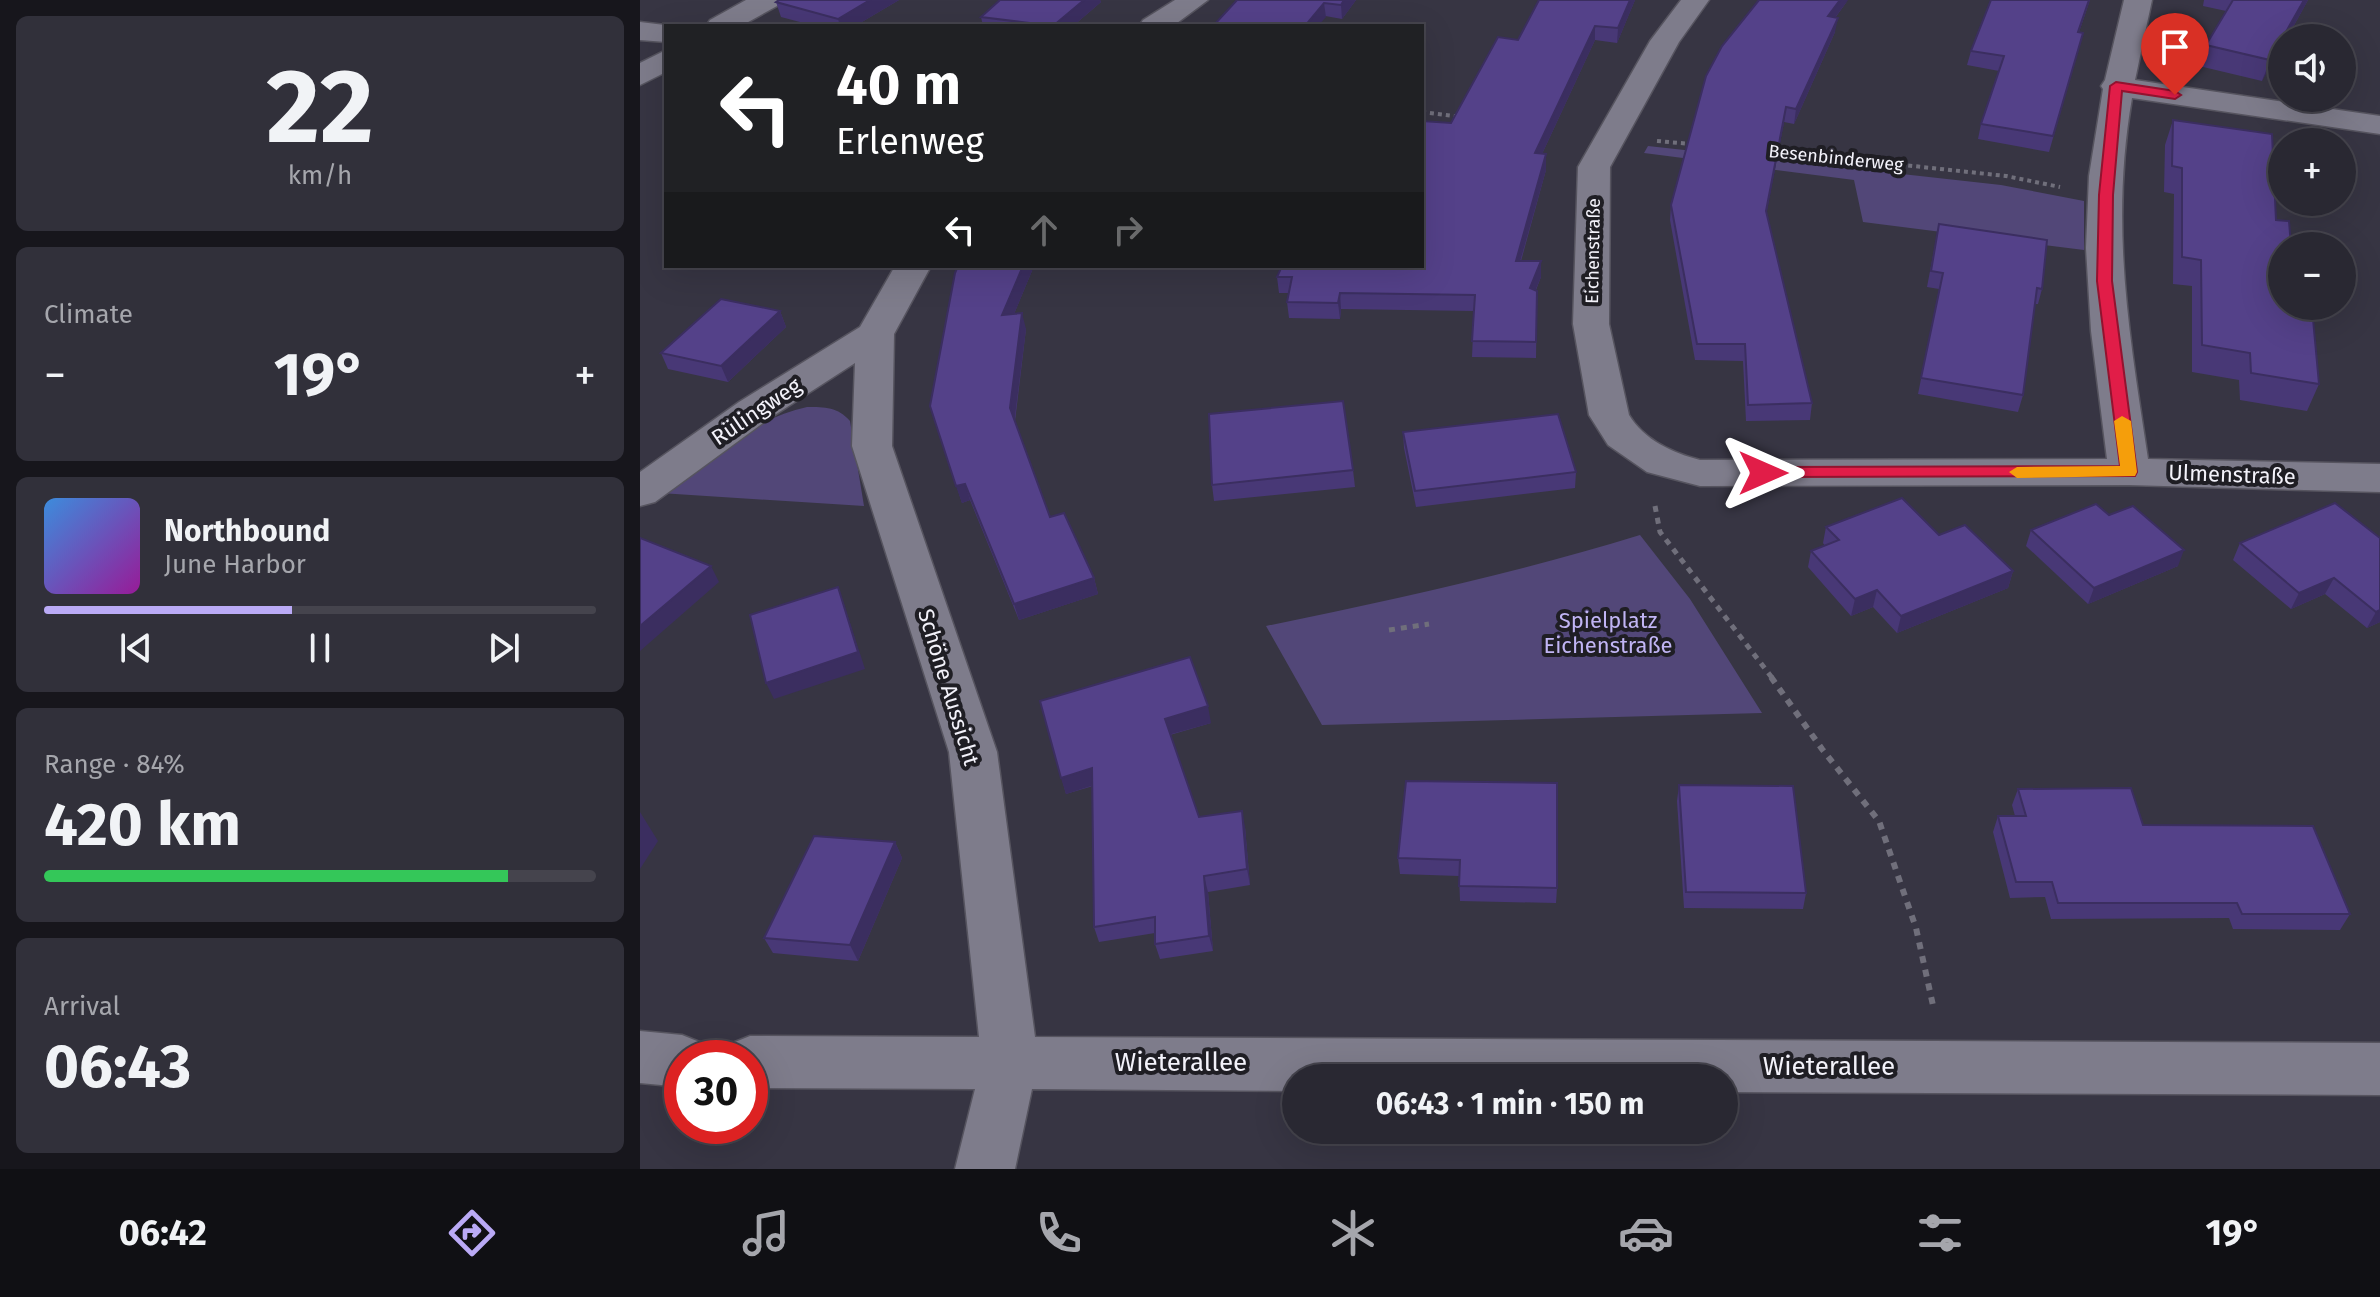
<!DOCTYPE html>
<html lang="en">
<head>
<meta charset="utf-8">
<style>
	body { margin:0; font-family:"Fira Sans",sans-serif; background:#31303a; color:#f1f3f6; height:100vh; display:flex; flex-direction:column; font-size:30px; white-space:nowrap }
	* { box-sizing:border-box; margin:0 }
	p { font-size:26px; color:#a5a6ac }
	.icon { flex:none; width:44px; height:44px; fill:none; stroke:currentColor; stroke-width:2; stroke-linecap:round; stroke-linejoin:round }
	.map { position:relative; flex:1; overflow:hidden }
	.panel { display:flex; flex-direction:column; gap:16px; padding:16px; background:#17161c; width:640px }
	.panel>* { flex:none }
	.banner { position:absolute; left:24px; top:24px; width:760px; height:244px; border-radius:0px; box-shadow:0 8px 32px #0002,0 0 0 2px #45444d; background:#202124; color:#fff; overflow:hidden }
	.buttons { position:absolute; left:1628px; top:24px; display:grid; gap:16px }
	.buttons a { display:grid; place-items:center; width:88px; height:88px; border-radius:50%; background:#292832; box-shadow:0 8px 32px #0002,0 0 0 2px #45444d; font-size:40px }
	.speed { position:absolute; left:24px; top:1040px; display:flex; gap:16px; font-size:40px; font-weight:700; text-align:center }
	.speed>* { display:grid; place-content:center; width:104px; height:104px; border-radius:50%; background:#292832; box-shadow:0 8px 32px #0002,0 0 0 2px #45444d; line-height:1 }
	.speed .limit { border:12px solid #d22; background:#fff; color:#111 }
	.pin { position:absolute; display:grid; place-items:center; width:68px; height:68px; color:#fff; margin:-82px -34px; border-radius:50% 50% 50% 0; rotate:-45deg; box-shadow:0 0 8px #0007 }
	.pin .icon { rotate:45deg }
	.me { position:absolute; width:88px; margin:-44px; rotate:90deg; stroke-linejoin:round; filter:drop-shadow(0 0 6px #0008) }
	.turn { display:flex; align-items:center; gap:28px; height:168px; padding:0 40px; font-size:36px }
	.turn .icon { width:104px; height:104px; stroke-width:2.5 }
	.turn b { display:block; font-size:56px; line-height:68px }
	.lanes { display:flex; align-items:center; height:76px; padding:0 40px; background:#0003; justify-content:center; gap:40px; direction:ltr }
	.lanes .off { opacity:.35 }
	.big { font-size:60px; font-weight:700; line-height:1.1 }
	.panel .tile { flex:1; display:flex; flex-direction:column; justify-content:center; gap:12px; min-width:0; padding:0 28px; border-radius:12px; background:#31303a }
	.panel .dial { align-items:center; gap:0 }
	.dial b { font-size:104px; line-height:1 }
	.song { display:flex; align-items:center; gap:24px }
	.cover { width:96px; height:96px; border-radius:12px; background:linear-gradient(135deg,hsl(210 70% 55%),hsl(300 70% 35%)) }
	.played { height:8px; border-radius:4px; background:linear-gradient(90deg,#baaaf6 45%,#45444d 45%) }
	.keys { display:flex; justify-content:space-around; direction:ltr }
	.heat { display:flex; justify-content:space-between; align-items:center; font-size:44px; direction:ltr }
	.charge { height:12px; border-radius:6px; background:linear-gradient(90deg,#34c759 84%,#45444d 0) }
	.trip { position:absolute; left:642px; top:1064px; width:456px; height:80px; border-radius:40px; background:#292832; box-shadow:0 8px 32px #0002,0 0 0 2px #45444d; font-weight:700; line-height:80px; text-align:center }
	.tab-bar { display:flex; height:128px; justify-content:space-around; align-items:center; background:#101014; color:#a5a6ac }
	.tab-bar .icon { width:56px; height:56px }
	.tab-bar .on { color:#baaaf6 }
	.tab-bar b { font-size:36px; color:#f1f3f6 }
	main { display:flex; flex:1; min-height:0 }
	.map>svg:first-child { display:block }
</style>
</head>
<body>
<main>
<section class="panel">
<div class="tile dial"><b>22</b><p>km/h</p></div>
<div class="tile"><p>Climate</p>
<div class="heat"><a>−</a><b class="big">19°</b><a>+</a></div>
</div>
<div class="tile">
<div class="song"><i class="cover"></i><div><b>Northbound</b><p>June Harbor</p></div></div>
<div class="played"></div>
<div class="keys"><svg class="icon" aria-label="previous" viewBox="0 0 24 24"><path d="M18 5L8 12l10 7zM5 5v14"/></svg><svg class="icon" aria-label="pause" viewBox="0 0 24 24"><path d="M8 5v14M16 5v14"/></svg><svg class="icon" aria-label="next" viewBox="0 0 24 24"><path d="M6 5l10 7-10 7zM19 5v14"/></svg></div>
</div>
<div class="tile"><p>Range · 84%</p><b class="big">420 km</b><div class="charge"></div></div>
<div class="tile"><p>Arrival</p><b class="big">06:43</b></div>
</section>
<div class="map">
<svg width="1740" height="1169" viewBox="0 0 1740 1169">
	<rect width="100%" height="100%" fill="#373543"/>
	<!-- green -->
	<g fill="#524778">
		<path d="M1008 146 1361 185 1444 201V250L1223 222 1214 180 1004 153Z"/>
		<path d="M167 407C185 407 198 407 210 421L224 506 20 493C66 461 111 419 167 407Z"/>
		<path d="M1000 535 1050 599 1122 713 682 725 626 626C753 600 877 573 1000 535Z"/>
	</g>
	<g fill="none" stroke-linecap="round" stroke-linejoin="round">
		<defs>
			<g id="minor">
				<path d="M106 0H141L137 6 101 26H66L70 20Z"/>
				<path d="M535 0H568L533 26H499L503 20Z"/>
				<path d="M1041 0H1069L1039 42 970 167 969 324 989 415C1004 440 1033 453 1060 460L1467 459 1451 331 1446 248 1449 176 1463 89 1461 86 1465 80 1484 0H1512L1495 80 1740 116V134L1492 98C1470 225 1489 333 1508 459L1740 464V492L1489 485 1060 486 1007 472 968 445 949 415 933 324 938 167 1010 41Z"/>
				<path d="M0 22 33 26H26V42L0 40Z"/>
				<path d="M26 50V72L0 85V63Z"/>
				<path d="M255 266H291L254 334 252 446 357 752 395 1037 1740 1043V1095L1084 1092V1078H656V1091L392 1089 375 1169H315L335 1089 110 1088V1058H83L90 1044 110 1036 339 1037 309 752 212 446 215 363 127 420 15 502 0 506V472L99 402 220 327Z"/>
				<path d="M0 1031 42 1035 62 1043 69 1058H42V1087L0 1083Z"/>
			</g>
		</defs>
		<!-- minor casing -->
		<use href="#minor" stroke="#56545f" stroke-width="3"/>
		<!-- path-far2 -->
		<g stroke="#706f7b" stroke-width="4" stroke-dasharray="4 4" stroke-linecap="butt">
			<path d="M782 112 821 117"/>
			<path d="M1017 141 1051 144"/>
			<path d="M1133 151 1366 176 1420 187"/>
		</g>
		<!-- path-far1 -->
		<g stroke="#706f7b" stroke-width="5" stroke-dasharray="6 6" stroke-linecap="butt">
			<path d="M1015 506 1020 532 1133 679"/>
			<path d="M749 630 789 624"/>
		</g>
		<!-- path -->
		<path stroke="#706f7b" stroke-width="6" stroke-dasharray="7 7" stroke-linecap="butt" d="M1131 677 1182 749 1239 821 1276 928 1294 1010"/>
		<!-- minor -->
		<use href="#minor" fill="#7e7c8b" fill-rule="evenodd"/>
	</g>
	<!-- wall -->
	<g fill="#483876">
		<path d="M259 0 215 26H175L141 17 136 2Z"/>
		<path d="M360 0H460L461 2 433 26H343L341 17Z"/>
		<path d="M597 0H716L702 19Z"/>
		<path d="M995 0 977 43 955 40 902 154 906 170 881 261 901 277 896 290 897 291 896 358 832 357 834 311 701 309 700 319 649 318 647 302 649 293H639L637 277 811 123 878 40Z"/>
		<path d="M1208 0 1195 18V32L1154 124 1144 122 1126 214 1172 403 1170 420 1106 421 1103 361 1055 360 1030 220 1031 205Z"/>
		<path d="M1351 0H1450L1439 32 1443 33 1409 152 1338 139 1341 124 1359 71 1327 65 1331 51Z"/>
		<path d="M1564 0H1668L1647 38H1642L1622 81 1559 66 1566 45 1586 11 1563 6Z"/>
		<path d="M1533 120 1636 220 1657 317 1679 384 1667 411 1600 400 1599 380 1552 372V286L1533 284 1534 194 1524 192 1525 145Z"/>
		<path d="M1299 224 1402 289 1398 304H1395L1383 395 1378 412 1278 394 1299 289 1287 287Z"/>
		<path d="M195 266H214L212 268Z"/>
		<path d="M394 266 374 314 386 329 375 421 410 517 454 578 458 594 379 620 330 500 322 503 290 406Z"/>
		<path d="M140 311 146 327 88 382 28 369 21 353Z"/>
		<path d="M763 432 936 472 935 488 776 507 764 448Z"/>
		<path d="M713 470 715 487 574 501 572 485Z"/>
		<path d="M1695 503 1740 622 1727 628 1685 594 1651 609 1593 560 1600 543Z"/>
		<path d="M1469 515 1538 566 1448 604 1386 546 1391 530Z"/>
		<path d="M1186 527 1299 535 1373 571 1368 588 1257 633 1233 607 1211 616 1168 567 1171 551 1185 546 1183 543Z"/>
		<path d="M400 701 571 723 530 735 559 817 605 827 610 885 568 892 573 951 520 959 515 944V933L459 942 454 927 453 786 426 794Z"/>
		<path d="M766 781 917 888 916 903 820 901 819 876 760 874 758 858Z"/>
		<path d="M1039 785 1166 893 1163 909 1044 908 1037 801Z"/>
		<path d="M1378 789 1503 825 1710 914 1700 930 1593 929 1589 918 1411 919 1405 897 1370 898 1353 832 1358 816H1375L1372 805Z"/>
		<path d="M255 842 262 858 218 961 133 953 124 938Z"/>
	</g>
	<!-- shaded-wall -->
	<g fill="#3b2e60">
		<path d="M230 0H259L215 26H200L198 19Z"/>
		<path d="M444 0H460L461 2 433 26H413Z"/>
		<path d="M704 0H716L702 19 701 5Z"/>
		<path d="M990 0H995L977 43 978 28Z"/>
		<path d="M1200 0H1208L1186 30 1188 16Z"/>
		<path d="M1664 0H1668L1647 38H1642Z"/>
		<path d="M684 3 686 17 678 26H665Z"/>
		<path d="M1198 18 1195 32 1154 124 1156 109Z"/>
		<path d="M955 26V40L895 169V153Z"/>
		<path d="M1642 38V46L1622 81 1630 60Z"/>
		<path d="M1146 107 1144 122 1124 227 1126 211Z"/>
		<path d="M906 154V170L876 276V261Z"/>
		<path d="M901 261V277L890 303V288Z"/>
		<path d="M383 266H394L367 331 362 315Z"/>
		<path d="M700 293 701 309 700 319 698 303Z"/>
		<path d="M140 311 146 327 88 382 81 366Z"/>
		<path d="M382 313 386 329 374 424 370 408Z"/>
		<path d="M325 484 330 500 322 503 316 486Z"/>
		<path d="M1544 550 1538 566 1448 604 1454 588Z"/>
		<path d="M71 566 79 582 0 651V626Z"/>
		<path d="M1373 571 1368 588 1257 633 1261 616Z"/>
		<path d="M454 578 458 594 379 620 374 604Z"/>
		<path d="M1694 578 1685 594 1651 609 1659 593Z"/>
		<path d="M198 587 204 604 225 669 134 699 126 683Z"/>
		<path d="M1237 590 1233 607 1211 616 1215 599Z"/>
		<path d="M1740 610V622L1727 628 1736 612Z"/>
		<path d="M568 706 571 723 528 735 525 719Z"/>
		<path d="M452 768 457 784 426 794 421 778Z"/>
		<path d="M602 811 605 827 610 885 607 869Z"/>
		<path d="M0 812 18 841 0 869Z"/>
		<path d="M255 842 262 858 218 961 210 945Z"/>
		<path d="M564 876 568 892 573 951 569 936Z"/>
	</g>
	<!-- building -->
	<g fill="#544189" stroke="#3b2e60" stroke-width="2">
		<path d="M139 0H230L198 19 136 2Z"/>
		<path d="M360 0H444L413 26 341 17Z"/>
		<path d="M597 0H704L701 5 684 3 665 26H573Z"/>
		<path d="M899 0H990L978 28 955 26 895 153 906 154 876 261H901L890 288 897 291 896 342 832 341 835 295 700 293 698 303 647 302 652 277H637L642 266H782V121L811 123 858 37 878 40Z"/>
		<path d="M1119 0H1200L1188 16 1198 18 1156 109 1146 107 1126 211 1172 403 1108 405 1105 344H1057L1031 205 1066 76 1082 46Z"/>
		<path d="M1351 0H1449L1438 32 1443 33 1413 136 1341 124 1364 56 1331 51Z"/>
		<path d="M1593 0H1664L1630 60 1566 45Z"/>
		<path d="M1533 120 1632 134 1636 220 1649 221 1651 246H1642V306H1656L1657 317 1673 319 1679 384 1611 373 1610 353 1562 345 1561 260 1542 257V168L1532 166Z"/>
		<path d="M1299 224 1407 240 1402 289 1397 288 1383 395 1281 378 1303 273 1291 271Z"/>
		<path d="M318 266H383L362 315 382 313 370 408 410 517 424 513 454 578 374 604 325 484 316 486 290 406 315 273Z"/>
		<path d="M81 299 140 311 81 366 21 353Z"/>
		<path d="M703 401 713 470 572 485 569 414Z"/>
		<path d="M918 414 936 472 775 491 763 432Z"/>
		<path d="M1262 498 1299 535 1325 525 1373 571 1261 616 1237 590 1215 599 1171 551 1199 540 1186 527Z"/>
		<path d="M1695 503 1740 538V610L1736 612 1694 578 1659 593 1600 543Z"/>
		<path d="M1456 504 1469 515 1493 506 1544 550 1454 588 1391 530Z"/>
		<path d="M0 538 71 566 0 626Z"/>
		<path d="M198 587 218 652 126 683 110 615Z"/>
		<path d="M550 657 568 706 525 719 559 817 602 811 607 869 564 876 569 936 515 944V917L454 927 452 768 421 778 400 701Z"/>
		<path d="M766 781 917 783V888L819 886 820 860 758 858Z"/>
		<path d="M1039 785 1153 786 1166 893 1046 892Z"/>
		<path d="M1491 788 1503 825 1673 826 1710 914H1602L1597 903H1418L1412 882H1376L1358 816H1386L1378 789Z"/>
		<path d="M174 836 255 842 210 945 124 938Z"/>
	</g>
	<!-- route -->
	<path fill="#e11d48" stroke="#92132f" stroke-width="2" d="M1476 82 1535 91 1541 95 1535 99 1482 91 1473 195 1472 281 1497 472 1495 476 1117 477 1115 473 1117 469 1123 467 1480 466 1457 281 1459 195 1470 86Z"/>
	<!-- slow -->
	<path fill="#f59e0b" d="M1482 416 1491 421 1497 472 1495 476 1377 478 1369 472 1377 467 1480 466 1474 421Z"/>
	<g text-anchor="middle" stroke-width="8" stroke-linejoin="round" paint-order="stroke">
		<!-- far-street labels -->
		<g font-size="18" fill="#f3f2fa" stroke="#1f1e24">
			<text transform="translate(1196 158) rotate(6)" y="6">Besenbinderweg</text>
			<text transform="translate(953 251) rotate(-89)" y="6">Eichenstraße</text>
		</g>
		<!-- street labels -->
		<g font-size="22" fill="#f3f2fa" stroke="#1f1e24">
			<text transform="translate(116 411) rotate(-34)" y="8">Rülingweg</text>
			<text transform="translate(1592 474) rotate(2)" y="8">Ulmenstraße</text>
			<text transform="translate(309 687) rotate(73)" y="8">Schöne Aussicht</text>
		</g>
		<!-- park labels -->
		<g font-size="22" fill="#c1b5f4" stroke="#1f1e24">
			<text x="968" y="628">Spielplatz<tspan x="968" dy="25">Eichenstraße</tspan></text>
		</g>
		<!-- near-street labels -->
		<g font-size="26" fill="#f3f2fa" stroke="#1f1e24">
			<text x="541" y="1071">Wieterallee</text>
			<text x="1189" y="1075">Wieterallee</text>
		</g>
	</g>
</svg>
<div class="buttons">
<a><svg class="icon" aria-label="sound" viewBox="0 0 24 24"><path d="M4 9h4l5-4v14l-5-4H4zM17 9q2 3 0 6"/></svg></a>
<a>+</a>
<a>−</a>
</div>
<div class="speed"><div class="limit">30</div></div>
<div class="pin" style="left:1535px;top:95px;background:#d93025"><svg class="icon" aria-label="arrive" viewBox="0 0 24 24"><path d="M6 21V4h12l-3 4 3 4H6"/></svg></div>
<svg class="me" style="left:1123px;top:473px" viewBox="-20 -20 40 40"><path d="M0-17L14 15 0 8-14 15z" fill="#e11d48" stroke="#fff" stroke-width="4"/></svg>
<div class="trip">06:43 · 1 min · 150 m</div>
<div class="banner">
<div class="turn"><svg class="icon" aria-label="left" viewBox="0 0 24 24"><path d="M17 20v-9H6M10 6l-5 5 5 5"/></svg><div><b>40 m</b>Erlenweg</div></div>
<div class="lanes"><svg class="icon" aria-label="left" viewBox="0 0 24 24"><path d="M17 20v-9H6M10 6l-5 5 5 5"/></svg><svg class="icon off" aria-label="ahead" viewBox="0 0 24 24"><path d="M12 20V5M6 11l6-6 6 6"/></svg><svg class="icon off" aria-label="right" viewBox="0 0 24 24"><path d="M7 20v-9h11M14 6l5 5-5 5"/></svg></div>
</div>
</div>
</main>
<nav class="tab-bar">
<b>06:42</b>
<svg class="icon on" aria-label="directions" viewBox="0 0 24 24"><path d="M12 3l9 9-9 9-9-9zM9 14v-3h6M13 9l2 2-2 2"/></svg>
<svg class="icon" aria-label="music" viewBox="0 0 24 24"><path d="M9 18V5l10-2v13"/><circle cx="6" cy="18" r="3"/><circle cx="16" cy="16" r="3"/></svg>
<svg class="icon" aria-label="phone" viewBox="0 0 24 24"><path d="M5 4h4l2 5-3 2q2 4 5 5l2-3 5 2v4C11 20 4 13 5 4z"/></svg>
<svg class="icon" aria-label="climate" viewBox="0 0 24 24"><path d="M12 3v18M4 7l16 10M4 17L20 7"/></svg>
<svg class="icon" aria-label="car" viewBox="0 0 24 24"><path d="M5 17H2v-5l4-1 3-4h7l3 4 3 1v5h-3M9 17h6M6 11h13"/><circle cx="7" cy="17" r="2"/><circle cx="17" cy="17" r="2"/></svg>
<svg class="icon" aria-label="filters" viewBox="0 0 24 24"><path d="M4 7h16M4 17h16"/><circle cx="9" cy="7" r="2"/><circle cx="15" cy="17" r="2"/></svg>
<b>19°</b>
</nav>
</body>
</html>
